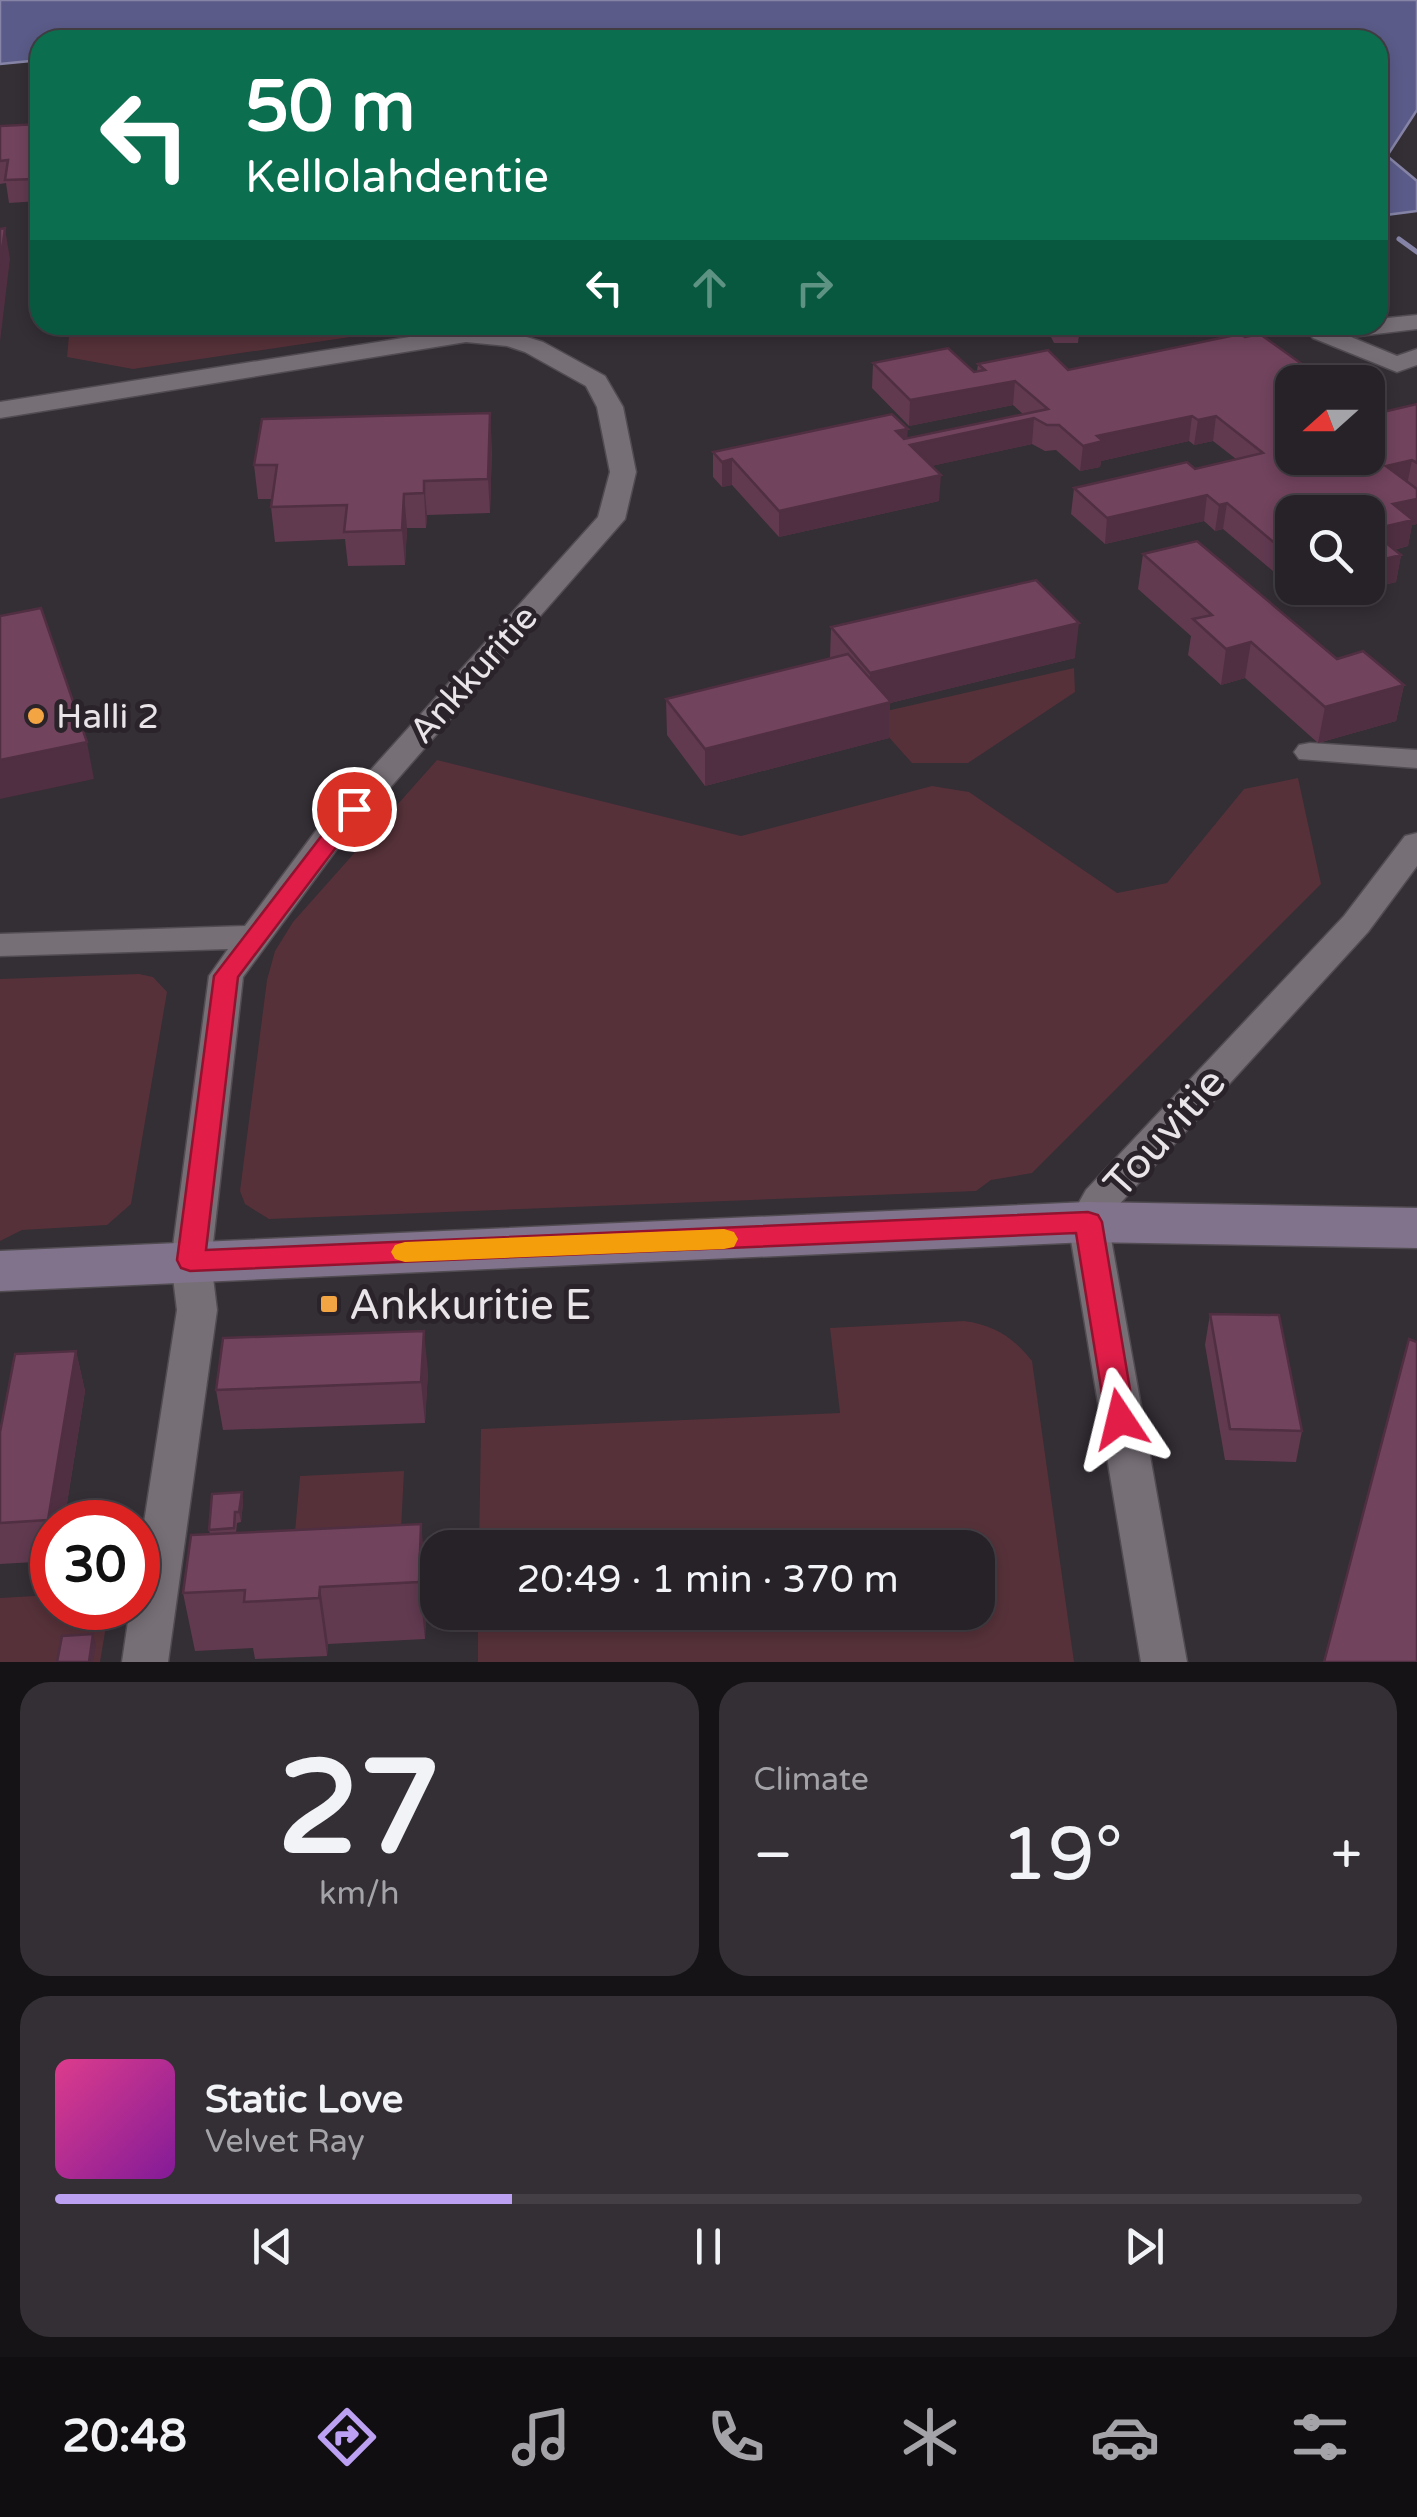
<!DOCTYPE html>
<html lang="en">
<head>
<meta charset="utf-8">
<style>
	body { margin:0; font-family:"Varela Round",sans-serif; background:#332f34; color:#f1f3f6; height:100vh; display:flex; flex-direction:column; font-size:38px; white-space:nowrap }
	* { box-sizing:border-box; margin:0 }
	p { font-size:32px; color:#a4a4a8 }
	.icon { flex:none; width:55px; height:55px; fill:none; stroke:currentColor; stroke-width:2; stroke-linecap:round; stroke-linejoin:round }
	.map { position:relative; height:1662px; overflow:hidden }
	.sheet { display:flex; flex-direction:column; gap:20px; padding:20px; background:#151316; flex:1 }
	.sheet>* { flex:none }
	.guide { position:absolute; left:30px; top:30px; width:1358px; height:305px; border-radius:30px; box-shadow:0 5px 15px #0003,0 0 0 2px #433f45; background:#0b6e4f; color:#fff; overflow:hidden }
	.needle { width:65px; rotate:249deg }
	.controls { position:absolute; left:1275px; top:365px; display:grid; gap:20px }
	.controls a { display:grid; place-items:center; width:110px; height:110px; border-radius:20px; background:#272228; box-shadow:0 5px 15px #0003,0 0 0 2px #433f45; font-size:50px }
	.speed { position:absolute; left:30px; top:1500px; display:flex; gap:20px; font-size:50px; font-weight:700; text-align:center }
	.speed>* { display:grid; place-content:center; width:130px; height:130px; border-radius:50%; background:#272228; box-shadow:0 5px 15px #0003,0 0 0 2px #433f45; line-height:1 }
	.speed .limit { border:15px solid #d22; background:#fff; color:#111 }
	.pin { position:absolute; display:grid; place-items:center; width:85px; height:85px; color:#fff; margin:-42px; border:5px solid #fff; border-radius:50%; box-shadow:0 2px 10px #0007 }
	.me { position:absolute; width:110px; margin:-55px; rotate:350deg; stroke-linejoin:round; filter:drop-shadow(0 0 8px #0008) }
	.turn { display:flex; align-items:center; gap:35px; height:210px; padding:0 50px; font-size:45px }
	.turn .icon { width:130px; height:130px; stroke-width:2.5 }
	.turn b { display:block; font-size:70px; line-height:85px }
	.lanes { display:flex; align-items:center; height:95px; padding:0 50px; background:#0003; justify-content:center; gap:50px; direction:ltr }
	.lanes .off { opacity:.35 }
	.big { font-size:75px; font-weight:600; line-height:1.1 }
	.sheet .tile { flex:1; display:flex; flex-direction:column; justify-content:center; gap:15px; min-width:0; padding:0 35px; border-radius:30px; background:#332f34 }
	.sheet .dial { align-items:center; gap:0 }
	.dial b { font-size:130px; line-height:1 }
	.song { display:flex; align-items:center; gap:30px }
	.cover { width:120px; height:120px; border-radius:15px; background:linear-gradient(135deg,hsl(330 70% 55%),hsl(290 70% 35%)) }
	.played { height:10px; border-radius:5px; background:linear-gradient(90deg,#bca0f2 35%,#433f45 35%) }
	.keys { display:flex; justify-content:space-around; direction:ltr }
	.heat { display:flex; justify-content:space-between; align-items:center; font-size:55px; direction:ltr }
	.sheet .tiles { flex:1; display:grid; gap:20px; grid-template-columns:1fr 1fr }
	.tile:last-child { grid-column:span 2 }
	.trip { position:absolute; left:420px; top:1530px; width:575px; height:100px; border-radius:30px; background:#272228; box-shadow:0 5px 15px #0003,0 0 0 2px #433f45; font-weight:600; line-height:100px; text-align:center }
	.dock { display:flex; height:160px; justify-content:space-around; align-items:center; background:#100e10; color:#a4a4a8 }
	.dock .icon { width:70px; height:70px }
	.dock .current { color:#bca0f2 }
	.dock b { font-size:45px; color:#f1f3f6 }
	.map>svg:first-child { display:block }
</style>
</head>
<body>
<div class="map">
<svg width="1417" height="1662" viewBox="0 0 1417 1662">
	<rect width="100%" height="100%" fill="#342e35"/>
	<!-- green -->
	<g fill="#563139">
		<path d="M70 325H431L133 369 67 357Z"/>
		<path d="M1074 668 1075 692 968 763H912L869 715Z"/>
		<path d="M437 760 741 836 932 786 969 792 1117 893 1167 883 1244 789 1298 778 1321 884 1032 1173 991 1180 976 1191 269 1219 245 1204 240 1191 267 980 275 951 293 922Z"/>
		<path d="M139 974 153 977 167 992 131 1204 107 1225 22 1230 0 1241V979Z"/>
		<path d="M964 1321C994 1325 1013 1337 1032 1361L1074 1662H478V1613L978 1612V1548L479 1547 481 1429 840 1413 830 1328Z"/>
		<path d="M404 1471 400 1549 293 1554 300 1476Z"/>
		<path d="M52 1595V1608H109L100 1662H0V1598Z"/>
	</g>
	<!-- water -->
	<path fill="#5b5b89" stroke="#8584a6" stroke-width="2.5" d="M0 0H1417V110L1387 156 1417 181V211L1378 216V40H40V60L0 64Z"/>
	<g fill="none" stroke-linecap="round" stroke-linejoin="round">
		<!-- stream -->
		<path stroke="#8584a6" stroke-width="5" d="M1399 239 1417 252"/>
		<defs>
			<g id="street">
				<path d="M1417 315V329L1351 337 1397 356 1417 349V365L1397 372 1313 338 1309 333 1321 326 1378 325V319Z"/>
				<path d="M466 328 510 332 543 342 605 376 623 407 636 472 625 519 339 846 243 977 211 1261 217 1310 168 1662H122L130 1608H138V1561L177 1310 171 1261 209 976 228 949 0 956V934L245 926 315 832 598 517 610 472 597 407 586 386 525 352 507 346 466 342 0 418V402Z"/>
				<path d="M1310 743 1417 750V768L1299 759 1294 752 1299 745Z"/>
				<path d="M1417 833V866L1368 932 1115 1209 1108 1222 1187 1662H1141L1068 1222 1086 1190 1344 916 1405 836Z"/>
			</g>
			<path id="secondary" d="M1088 1202 1417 1208V1248L1088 1242 0 1291V1251Z"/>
		</defs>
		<!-- street casing -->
		<use href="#street" stroke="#514c51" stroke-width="3"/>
		<!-- secondary casing -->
		<use href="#secondary" stroke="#514c51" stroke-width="3"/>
		<!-- street -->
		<use href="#street" fill="#766f76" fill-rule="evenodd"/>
		<!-- secondary -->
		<use href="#secondary" fill="#81738c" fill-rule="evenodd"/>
	</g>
	<!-- wall -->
	<g fill="#613a50">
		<path d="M40 98 39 201 9 203 6 183 0 184V126L36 124 34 111Z"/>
		<path d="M893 325H939L938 331 906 337Z"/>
		<path d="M1052 328 1079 334 1078 343H1054L1051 337Z"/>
		<path d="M873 363 974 372 977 371 978 364 1068 370 1370 415 1417 404V524L1412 525 1408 546 1394 550 1401 555 1396 582 1332 598 1320 588H1368L1292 512V573L1279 576 1223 529 1215 531 1204 521 1105 544 1071 514 1074 488 1195 469 1236 459 1213 441 1194 445 1189 441 1101 461 1100 467 1080 471 1056 450 1045 451 1032 444 931 466 939 501 779 537 732 485 722 487 713 477V452L907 439 1023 414 1013 405 909 426 872 388Z"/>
		<path d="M492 446 490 513 427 515 426 528H407L405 565 348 566 345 539 275 542 271 507 272 499H258L254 465Z"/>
		<path d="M1143 554 1337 659 1404 685 1396 721 1318 743 1245 678 1221 685 1188 655 1191 636 1138 589Z"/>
		<path d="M831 627 1075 658 890 703 889 738 705 786 667 735 666 699 830 658Z"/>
		<path d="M1210 1314 1302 1431 1296 1462 1225 1460 1205 1345Z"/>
		<path d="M76 1351 85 1391 64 1522H52V1561L0 1564V1432Z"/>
		<path d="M428 1371 425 1423 223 1430 216 1390Z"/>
		<path d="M242 1492 243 1503 241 1522 237 1523 236 1533 427 1582 425 1639 328 1644 327 1656 255 1659 253 1648 195 1651 183 1593 210 1534 209 1530Z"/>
	</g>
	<!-- shaded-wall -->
	<g fill="#4f2f41">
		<path d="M40 143V192L39 201 35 179Z"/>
		<path d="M5 228 10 259 0 342V265Z"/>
		<path d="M906 325H939L938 331 906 337Z"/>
		<path d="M1015 381 1013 405 909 426 910 400Z"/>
		<path d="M490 413 492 446 490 513 488 479Z"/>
		<path d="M1192 416 1189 441 1101 461 1100 467 1080 471 1083 446 1097 436Z"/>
		<path d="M1216 416 1213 441 1194 445 1198 420Z"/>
		<path d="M1034 418 1032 444 909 471 910 445Z"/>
		<path d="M908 429 906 454 896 431Z"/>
		<path d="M732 459V485L722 487V462Z"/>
		<path d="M1412 460 1407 485 1386 466Z"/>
		<path d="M941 475 939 501 779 537V511Z"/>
		<path d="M424 481 427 515 426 528 424 493Z"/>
		<path d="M404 494 407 528 405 565 402 530Z"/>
		<path d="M1207 495 1204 521 1105 544 1107 518Z"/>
		<path d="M1417 499V524L1412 525 1408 546 1368 556 1370 530 1393 504Z"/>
		<path d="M1227 503 1223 529 1215 531 1219 505Z"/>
		<path d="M1292 547V573L1279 576 1283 550Z"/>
		<path d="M1401 555 1396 582 1332 598 1334 588H1368V563Z"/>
		<path d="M1079 623 1075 658 890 703 889 738 705 786V749L869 707 870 673Z"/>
		<path d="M1251 642 1245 678 1221 685 1226 649Z"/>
		<path d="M1404 685 1396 721 1318 743 1325 707Z"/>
		<path d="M87 742 94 779 0 799V760Z"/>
		<path d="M424 1331 428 1371 425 1423 421 1382Z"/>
		<path d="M76 1351 85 1391 64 1522H52V1537L48 1520Z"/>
		<path d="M242 1492 243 1503 241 1522 239 1512Z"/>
		<path d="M421 1524 427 1582 425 1639 419 1582Z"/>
		<path d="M320 1587 328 1644 327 1656 319 1598Z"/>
		<path d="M93 1634 96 1645 93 1662H89Z"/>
	</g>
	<!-- building -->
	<g fill="#71435d" stroke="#4f2f41" stroke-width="2.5">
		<path d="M35 98H40V111H34Z"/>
		<path d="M40 124V143L35 179 5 180 8 160 0 161V126Z"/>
		<path d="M5 228 0 265V229Z"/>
		<path d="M1063 325 1078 328 1079 334H1054L1052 328Z"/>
		<path d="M1240 334 1245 337 1260 334 1327 382H1292V458H1368V412L1370 415 1417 404V463L1412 460 1386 466 1417 489V499L1393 504 1413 520 1370 530 1401 555 1368 563V512H1292V547L1283 550 1227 503 1219 505 1207 495 1107 518 1074 488 1187 462 1195 469 1263 453 1216 416 1198 420 1192 416 1097 436 1103 441 1083 446 1059 425H1047L1034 418 910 445 941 475 779 511 732 459 722 462 713 452 892 414 908 429 896 431 904 439 1048 409 1015 381 910 400 873 363 948 348 974 372 985 370 978 364 1048 350 1068 370Z"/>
		<path d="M490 413 488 479 424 481V493L404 494 402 530 344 532 347 505 271 507 277 465H254L262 419Z"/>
		<path d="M1197 541 1337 659 1363 651 1404 685 1325 707 1251 642 1226 649 1193 619 1212 615 1143 554Z"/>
		<path d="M1036 580 1079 623 870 673 831 627Z"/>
		<path d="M41 608 87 742 0 760V616Z"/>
		<path d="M848 654 891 702 705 749 666 699Z"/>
		<path d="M1210 1314 1279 1315 1302 1431 1230 1429Z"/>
		<path d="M424 1331 421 1382 216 1390 223 1338Z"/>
		<path d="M1409 1339 1417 1342V1662H1324Z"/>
		<path d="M76 1351 48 1520 0 1523V1432L15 1354Z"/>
		<path d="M242 1492 239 1512H235L234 1528 209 1530 212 1494Z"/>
		<path d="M421 1524 419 1582 320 1587 319 1598 244 1602 245 1590 183 1593 191 1535Z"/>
		<path d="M93 1634 89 1662H57L62 1636Z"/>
	</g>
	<!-- route -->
	<path fill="#e11d48" stroke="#92132f" stroke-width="2.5" d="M354 803 365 809 238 977 206 1250 1088 1212 1098 1215 1102 1222 1135 1419 1131 1427 1120 1431 1110 1427 1106 1419 1076 1233 190 1271 181 1268 177 1260 214 976 346 804Z"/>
	<!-- slow -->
	<path fill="#f59e0b" d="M724 1229 734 1232 738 1239 734 1247 724 1249 405 1262 395 1259 391 1252 395 1245 405 1242Z"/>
	<!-- markers -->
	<g fill="#f3a443" stroke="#2a242a" stroke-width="4">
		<circle cx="36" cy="716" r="10"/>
		<rect x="319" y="1294" width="20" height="20" rx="5"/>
	</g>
	<g text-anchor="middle" stroke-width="10" stroke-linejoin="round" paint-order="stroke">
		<!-- street labels -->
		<g font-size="35" fill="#e8e4e8" stroke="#2a242a">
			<text transform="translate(473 674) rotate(-48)" y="12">Ankkuritie</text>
		</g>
		<!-- poi labels -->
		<g font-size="35" fill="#e8e4e8" stroke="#2a242a" text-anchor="start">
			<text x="56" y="728">Halli 2</text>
		</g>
		<!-- near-street labels -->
		<g font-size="42" fill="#e8e4e8" stroke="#2a242a">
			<text transform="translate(1164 1132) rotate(-48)" y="15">Touvitie</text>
		</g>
		<!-- near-poi labels -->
		<g font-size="42" fill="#e8e4e8" stroke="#2a242a" text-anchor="start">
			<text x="349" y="1319">Ankkuritie E</text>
		</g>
	</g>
</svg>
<div class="controls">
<a><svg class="needle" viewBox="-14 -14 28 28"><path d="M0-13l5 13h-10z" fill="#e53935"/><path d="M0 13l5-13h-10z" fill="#a4a4a8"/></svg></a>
<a><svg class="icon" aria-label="search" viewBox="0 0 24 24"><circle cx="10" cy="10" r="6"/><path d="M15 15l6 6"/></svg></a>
</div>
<div class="speed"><div class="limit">30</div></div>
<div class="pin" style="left:354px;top:809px;background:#d93025"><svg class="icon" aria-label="arrive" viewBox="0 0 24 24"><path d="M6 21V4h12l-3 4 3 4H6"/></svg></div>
<svg class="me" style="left:1120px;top:1419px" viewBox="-20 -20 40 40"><path d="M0-17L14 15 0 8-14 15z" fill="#e11d48" stroke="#fff" stroke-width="4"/></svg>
<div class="trip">20:49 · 1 min · 370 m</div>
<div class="guide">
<div class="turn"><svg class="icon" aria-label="left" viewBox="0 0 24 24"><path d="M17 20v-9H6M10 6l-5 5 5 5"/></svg><div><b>50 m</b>Kellolahdentie</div></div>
<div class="lanes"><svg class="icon" aria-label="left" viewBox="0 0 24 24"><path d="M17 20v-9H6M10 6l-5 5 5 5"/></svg><svg class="icon off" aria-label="ahead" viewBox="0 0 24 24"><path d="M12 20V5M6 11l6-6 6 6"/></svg><svg class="icon off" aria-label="right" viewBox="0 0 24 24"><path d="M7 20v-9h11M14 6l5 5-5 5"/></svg></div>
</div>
</div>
<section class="sheet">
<div class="tiles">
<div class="tile dial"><b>27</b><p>km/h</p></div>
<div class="tile"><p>Climate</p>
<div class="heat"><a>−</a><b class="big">19°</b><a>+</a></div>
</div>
<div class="tile">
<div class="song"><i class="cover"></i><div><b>Static Love</b><p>Velvet Ray</p></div></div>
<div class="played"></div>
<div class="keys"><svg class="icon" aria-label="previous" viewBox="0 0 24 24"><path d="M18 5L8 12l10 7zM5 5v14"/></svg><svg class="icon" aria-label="pause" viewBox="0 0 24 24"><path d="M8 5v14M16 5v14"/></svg><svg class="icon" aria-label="next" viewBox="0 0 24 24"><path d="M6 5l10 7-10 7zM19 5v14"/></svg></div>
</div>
</div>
</section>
<nav class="dock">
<b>20:48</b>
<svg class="icon current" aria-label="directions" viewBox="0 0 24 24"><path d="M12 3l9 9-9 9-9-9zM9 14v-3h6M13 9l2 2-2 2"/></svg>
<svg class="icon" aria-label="music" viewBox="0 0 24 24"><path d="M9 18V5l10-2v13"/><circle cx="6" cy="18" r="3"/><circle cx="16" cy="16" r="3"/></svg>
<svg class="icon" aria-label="phone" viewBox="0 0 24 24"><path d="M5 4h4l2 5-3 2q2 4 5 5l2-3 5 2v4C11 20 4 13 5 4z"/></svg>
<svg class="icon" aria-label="climate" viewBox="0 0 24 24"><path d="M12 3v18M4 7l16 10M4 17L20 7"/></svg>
<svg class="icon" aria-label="car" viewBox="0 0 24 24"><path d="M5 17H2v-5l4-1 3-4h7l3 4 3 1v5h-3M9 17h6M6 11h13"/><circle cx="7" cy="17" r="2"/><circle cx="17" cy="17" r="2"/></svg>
<svg class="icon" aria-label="filters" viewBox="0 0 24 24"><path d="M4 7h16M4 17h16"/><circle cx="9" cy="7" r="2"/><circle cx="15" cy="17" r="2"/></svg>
</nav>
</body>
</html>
